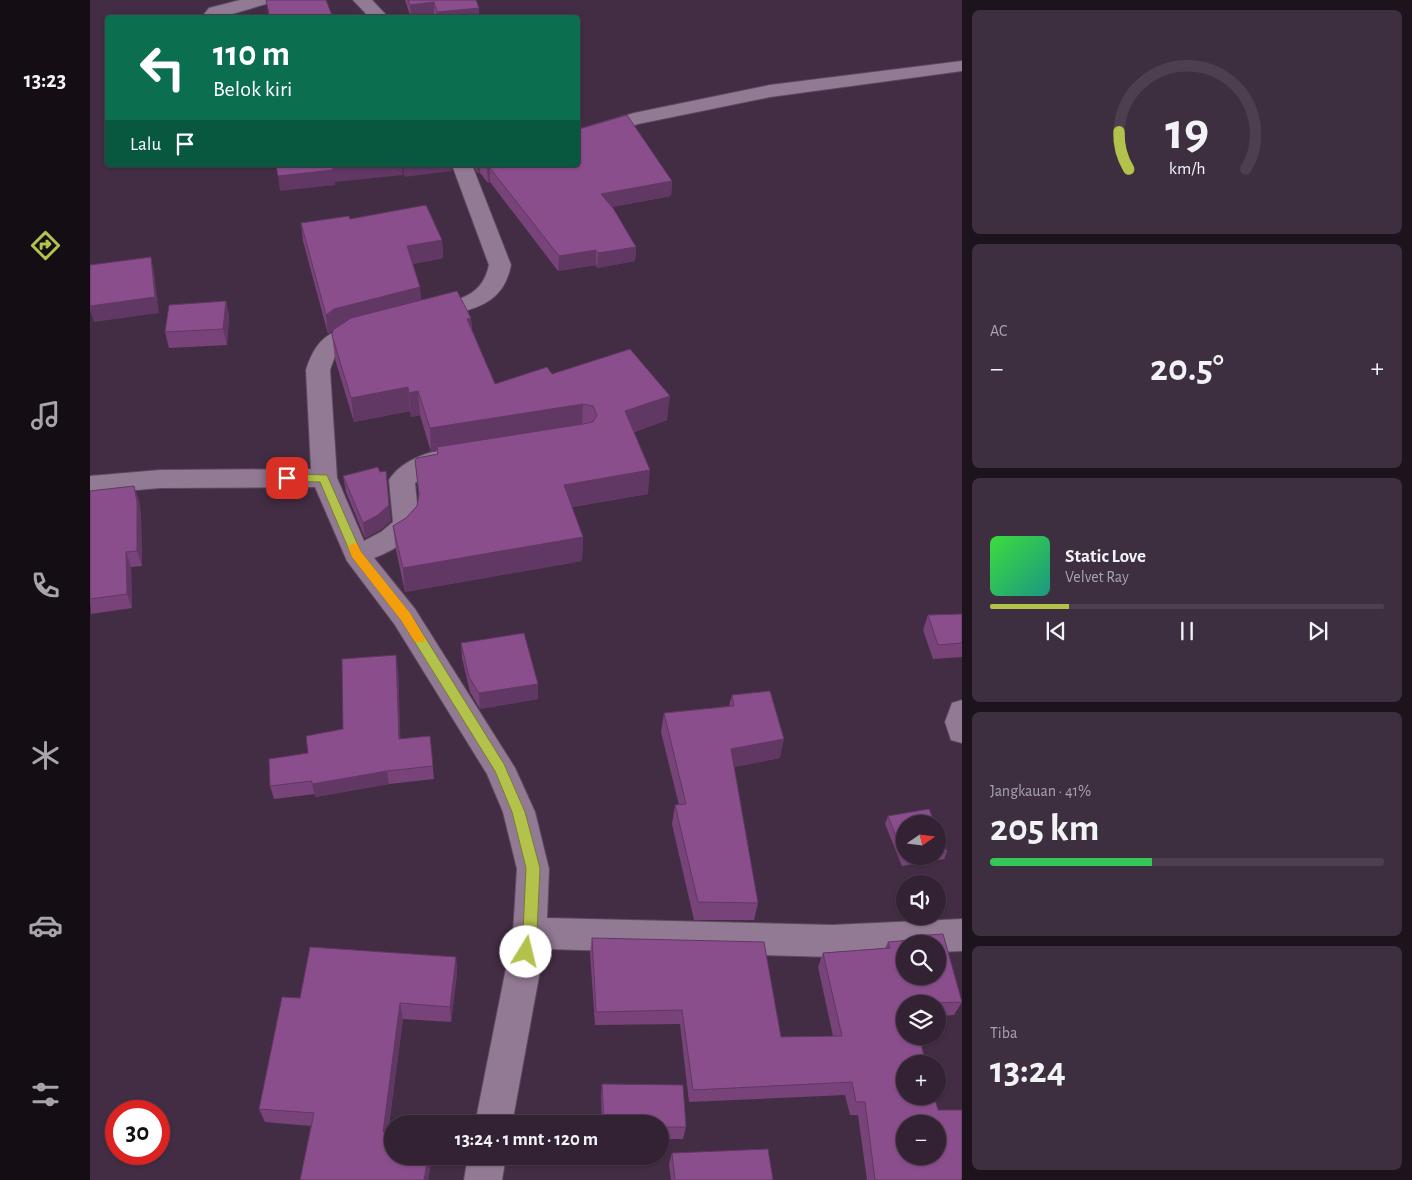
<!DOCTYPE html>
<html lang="id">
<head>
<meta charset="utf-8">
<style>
	body { margin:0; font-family:"Alegreya Sans",sans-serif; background:#3d2f3f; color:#f1f3f6; height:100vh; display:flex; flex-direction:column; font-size:19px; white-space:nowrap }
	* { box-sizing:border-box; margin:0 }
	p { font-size:16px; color:#a8a4ac }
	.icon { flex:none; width:28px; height:28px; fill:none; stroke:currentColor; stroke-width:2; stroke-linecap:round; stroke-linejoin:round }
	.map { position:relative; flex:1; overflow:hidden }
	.drawer { display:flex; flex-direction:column; gap:10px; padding:10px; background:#1c131c; width:450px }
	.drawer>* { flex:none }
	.banner { position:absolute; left:15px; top:15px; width:475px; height:152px; border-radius:5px; box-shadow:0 1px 4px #0004,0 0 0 1px #4d3f4e; background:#0b6e4f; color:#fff; overflow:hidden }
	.needle { width:32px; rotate:76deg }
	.buttons { position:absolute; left:806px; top:815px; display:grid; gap:10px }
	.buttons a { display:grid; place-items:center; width:50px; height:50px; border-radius:50%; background:#322233; box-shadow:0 1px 4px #0004,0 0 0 1px #4d3f4e; font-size:25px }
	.speed { position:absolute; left:15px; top:1100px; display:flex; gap:10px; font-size:25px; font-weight:700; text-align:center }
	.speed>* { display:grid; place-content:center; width:65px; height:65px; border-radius:50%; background:#322233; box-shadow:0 1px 4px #0004,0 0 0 1px #4d3f4e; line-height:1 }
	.speed .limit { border:8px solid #d22; background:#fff; color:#111 }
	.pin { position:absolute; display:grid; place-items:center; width:42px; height:42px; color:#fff; margin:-21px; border-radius:10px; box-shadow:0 2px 8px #0006 }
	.me { position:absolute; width:55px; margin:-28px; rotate:9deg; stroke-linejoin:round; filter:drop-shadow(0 0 4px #0008) }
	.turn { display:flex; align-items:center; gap:18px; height:105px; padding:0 25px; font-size:22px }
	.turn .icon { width:65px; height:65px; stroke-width:2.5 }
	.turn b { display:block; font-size:35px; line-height:42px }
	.then { display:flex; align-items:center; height:48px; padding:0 25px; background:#0003; gap:10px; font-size:19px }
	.big { font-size:38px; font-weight:700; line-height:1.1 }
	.drawer .widget { flex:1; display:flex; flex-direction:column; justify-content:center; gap:8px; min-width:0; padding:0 18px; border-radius:8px; background:#3d2f3f }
	.drawer .dial { align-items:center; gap:0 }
	.dial svg { height:130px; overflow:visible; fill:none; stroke:#4d3f4e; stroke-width:7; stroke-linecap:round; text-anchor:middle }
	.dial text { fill:#f1f3f6; stroke:none }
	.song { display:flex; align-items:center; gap:15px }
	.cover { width:60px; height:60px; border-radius:8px; background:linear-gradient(135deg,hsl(120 70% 55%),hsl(170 70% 35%)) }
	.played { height:5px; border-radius:2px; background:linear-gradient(90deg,#b3c24b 20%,#4d3f4e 20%) }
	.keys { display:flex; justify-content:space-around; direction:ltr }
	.heat { display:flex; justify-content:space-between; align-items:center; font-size:28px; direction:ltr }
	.charge { height:8px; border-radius:4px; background:linear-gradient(90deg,#34c759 41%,#4d3f4e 0) }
	.trip { position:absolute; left:294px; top:1115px; width:285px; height:50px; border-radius:25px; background:#322233; box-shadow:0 1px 4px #0004,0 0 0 1px #4d3f4e; font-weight:700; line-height:50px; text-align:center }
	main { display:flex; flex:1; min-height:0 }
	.menu { display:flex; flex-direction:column; width:90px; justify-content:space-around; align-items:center; background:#140e14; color:#a8a4ac }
	.menu .icon { width:35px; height:35px }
	.menu .on { color:#b3c24b }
	.menu b { font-size:22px; color:#f1f3f6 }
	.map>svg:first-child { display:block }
</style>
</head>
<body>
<main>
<nav class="menu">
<b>13:23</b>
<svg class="icon on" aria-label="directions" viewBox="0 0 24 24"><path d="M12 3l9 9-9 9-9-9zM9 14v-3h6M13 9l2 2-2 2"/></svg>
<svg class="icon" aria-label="music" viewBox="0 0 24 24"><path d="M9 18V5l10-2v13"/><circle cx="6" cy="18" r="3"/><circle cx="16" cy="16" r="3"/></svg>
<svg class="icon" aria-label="phone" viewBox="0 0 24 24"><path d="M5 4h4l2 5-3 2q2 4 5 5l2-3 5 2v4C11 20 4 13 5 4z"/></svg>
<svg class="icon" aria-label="climate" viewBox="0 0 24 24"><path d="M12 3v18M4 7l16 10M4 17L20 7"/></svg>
<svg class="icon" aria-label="car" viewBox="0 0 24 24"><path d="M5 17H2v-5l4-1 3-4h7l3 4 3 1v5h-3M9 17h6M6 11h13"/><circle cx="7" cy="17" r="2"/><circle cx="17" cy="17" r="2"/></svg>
<svg class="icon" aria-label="filters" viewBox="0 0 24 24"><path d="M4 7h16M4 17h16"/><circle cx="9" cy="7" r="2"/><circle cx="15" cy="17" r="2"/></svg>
</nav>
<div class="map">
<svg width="872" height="1180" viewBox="0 0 872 1180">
	<rect width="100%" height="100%" fill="#432d44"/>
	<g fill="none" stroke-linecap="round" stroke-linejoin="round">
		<defs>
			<g id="street">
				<path d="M150 0H179L176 4 129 18H111L119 8Z"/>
				<path d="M263 0H282L299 18H280Z"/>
				<path d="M872 61V71L680 97 548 124 488 142V130L544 113 680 85Z"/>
				<path d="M362 165H382L421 265C414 300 392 307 360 315 350 317 341 321 330 318L327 313 330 308C361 300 391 302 399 265Z"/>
				<path d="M277 322 285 324 288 329 285 334 252 346 246 353 240 370 247 478 274 541 291 532 303 522 299 480C311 460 348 445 370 452L374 458 370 464 344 471 325 483 329 523C318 542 304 550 284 558L325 609 425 768 445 812 459 869 457 918 742 925 872 919V951L848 952V944H815V953L742 957 454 949 422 1124H385L423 933 427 869 413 812 397 774 305 625 257 561 225 487 70 488 0 494V476L70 470 221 469 216 370C227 334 244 330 277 322Z"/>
				<path d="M872 700V743L861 740 855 722 862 703Z"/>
				<path d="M378 1156H416L412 1180H374Z"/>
			</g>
		</defs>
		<!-- street casing -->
		<use href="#street" stroke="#5d4a5e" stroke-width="2"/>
		<!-- street -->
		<use href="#street" fill="#937a94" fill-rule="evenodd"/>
	</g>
	<!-- wall -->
	<g fill="#784379">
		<path d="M176 0 243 18H179Z"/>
		<path d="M315 0H386L389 8V18H345L344 15 321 18Z"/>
		<path d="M384 165H488L582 181 581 196 522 207 546 247 545 261 507 268 506 265 468 271 400 182 398 183 390 173H387Z"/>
		<path d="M260 219 352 240 353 258 323 264 331 300 381 318 382 330 405 384 462 374 577 420 544 432 558 494 482 507 493 537 492 561 315 592 306 550 303 526 316 518 327 506 329 497 325 460 347 454V451L341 452 330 415 321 417 320 411 264 422 245 359 242 335 243 330 238 334 213 241 211 223Z"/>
		<path d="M136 301 139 317 137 345 79 348 75 332Z"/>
		<path d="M253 476 301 521 290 530 275 538 256 492Z"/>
		<path d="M44 486 49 501 51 517 52 566 41 567 42 608 1 614 0 599Z"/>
		<path d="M872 614V657L843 659 833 630 838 615Z"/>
		<path d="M371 643 448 684V699L390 709 380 692 372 658Z"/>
		<path d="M308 669 310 739 340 736 344 779 299 784 225 797V794L184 799 180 786 218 753 253 729Z"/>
		<path d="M642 695 690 758 644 767 668 903 664 920H604L582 824 585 805H589L571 732 574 713 639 706Z"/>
		<path d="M798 816 815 856H848V829L857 852 854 859 812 866 795 824Z"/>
		<path d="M824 936 872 1000V1002L864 1015 848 1016V1004H815L848 1110 872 1180H777L768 1115H760L755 1095 599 1102 590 1024 505 1025 500 953 502 938 691 1037 743 1036 728 967 733 953 795 948 798 942 821 940Z"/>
		<path d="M366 957 367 973 361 1022 313 1019 298 1132 342 1156 338 1180H210L221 1126 175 1122 169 1109 210 998Z"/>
		<path d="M512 1084 596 1127 593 1139H570V1124H512L511 1096Z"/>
		<path d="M582 1153 683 1180H581L579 1164Z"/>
	</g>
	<!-- shaded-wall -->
	<g fill="#613763">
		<path d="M344 2V15L321 18 320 5Z"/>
		<path d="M389 8V18H348L347 12Z"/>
		<path d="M268 165H312L313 175 245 182V185L190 191 188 176 243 168Z"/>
		<path d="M313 165H362V171L314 177Z"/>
		<rect x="387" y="165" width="3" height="8"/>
		<path d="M397 168H400V182L398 183Z"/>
		<path d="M582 181 581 196 510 209 511 194Z"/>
		<path d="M352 240 353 258 318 265 317 246Z"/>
		<path d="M546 247 545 261 507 268 508 253Z"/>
		<path d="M506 250V265L468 271 469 256Z"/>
		<path d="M61 257 64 272 69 313 4 322 0 310V306Z"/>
		<path d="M330 287 332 306 247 328 238 334 236 315 244 309Z"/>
		<path d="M136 301 139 317 137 345 133 329Z"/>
		<path d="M381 318 382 342 377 319Z"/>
		<path d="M318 387 320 411 264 422 261 398Z"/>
		<path d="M328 391 330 415 321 417 319 393Z"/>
		<path d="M580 396 577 420 533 435 535 411Z"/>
		<path d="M493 404 492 428 341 452 340 428Z"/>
		<path d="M560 470 558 494 473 508 474 485Z"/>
		<path d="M44 486 49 501 51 517 52 566 47 551Z"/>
		<path d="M298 487 301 521 290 530 275 538 273 523Z"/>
		<path d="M493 537 492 561 315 592 313 568Z"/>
		<path d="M36 552 41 567 42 608 37 594Z"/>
		<path d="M306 655 308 669 311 752 309 739Z"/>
		<path d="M448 684V699L390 709 389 693Z"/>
		<path d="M694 739 690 758 638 768 641 749Z"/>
		<path d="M297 771 299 784 225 797 222 784Z"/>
		<path d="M366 957 367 973 361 1022 360 1007Z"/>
		<path d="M310 1003 313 1019 296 1145 293 1132Z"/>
		<path d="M338 1156H342L338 1180H334Z"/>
	</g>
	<!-- building -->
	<g fill="#8b4e8d" stroke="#613763" fill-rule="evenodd">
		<path d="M176 0H236L243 18H180Z"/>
		<path d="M318 0H386L389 8 347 12 344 2 320 5Z"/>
		<path d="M537 115 582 181 511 194 523 208 546 247 508 253 506 250 469 256 400 168H397L395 165H488V128L489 129Z"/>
		<path d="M186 165H268L243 168V170L188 176Z"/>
		<path d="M336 205 352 240 317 246 330 287 244 309 236 315 211 223 259 216 260 219Z"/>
		<path d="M61 257 65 297 0 306V265Z"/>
		<path d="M367 291 381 318 377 319 405 384 457 367 462 374 540 349 580 396 535 411 560 470 474 485 493 537 313 568 303 526 316 518 327 506 329 494 325 460 327 458 348 454 347 447 493 424 503 422 507 415 503 406 493 404 340 428 328 391 319 393 318 387 261 398 242 335 243 330 261 318Z"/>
		<path d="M136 301 133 329 75 332 79 305Z"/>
		<path d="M288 467 290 472 296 471 299 505 288 515 273 523 253 476Z"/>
		<path d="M44 486 47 502V551L36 552 37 594 0 599V491Z"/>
		<path d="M872 614V643L848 645 838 615Z"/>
		<path d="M434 633 448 684 389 693 379 677 371 643Z"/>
		<path d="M306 655 309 739 340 736 343 766 297 771 222 784V781L180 786 179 759 218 753 216 736 253 729 252 659Z"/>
		<path d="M680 691 694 739 641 749 668 903 608 902 585 805 596 804 574 713 644 706 642 695Z"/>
		<path d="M839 809 845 824H815V856H831L815 859 798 816Z"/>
		<path d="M848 829 857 852 848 854Z"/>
		<path d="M853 934 872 1002 815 1004V1036H829L836 1064H815V1096H844L848 1110H872V1180H785L775 1102H766L762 1082 603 1090 592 1010 506 1012 502 938 674 942 691 1037 752 1036 733 953 800 948 798 942 822 940 824 936ZM815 944H848V976H815ZM815 1124H848V1156H815Z"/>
		<path d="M220 947 366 957 360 1007 310 1003 293 1132 302 1133V1156H338L334 1180H210L224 1113 169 1109 192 997 210 998Z"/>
		<path d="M512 1084 593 1085 596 1127H570V1124H514Z"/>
		<path d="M678 1149 683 1180H585L582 1153Z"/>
	</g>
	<!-- route -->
	<path fill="#b3c24b" stroke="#747e31" d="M197 474 237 475 271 552 320 613 414 764 435 812 450 868 447 932 441 956 436 958 431 956 429 952 433 932 436 868 422 812 405 771 311 620 262 557 230 482 194 481 192 478 194 475Z"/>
	<!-- slow -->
	<path fill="#f59e0b" d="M263 543 267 544 271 552 320 613 335 639 333 642H325L311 620 262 557 258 547Z"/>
</svg>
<div class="buttons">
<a><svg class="needle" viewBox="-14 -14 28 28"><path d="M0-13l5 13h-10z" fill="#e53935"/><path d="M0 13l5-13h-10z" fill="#a8a4ac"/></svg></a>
<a><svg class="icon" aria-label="sound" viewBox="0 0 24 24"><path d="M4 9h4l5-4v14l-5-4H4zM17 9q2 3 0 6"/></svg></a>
<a><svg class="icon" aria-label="search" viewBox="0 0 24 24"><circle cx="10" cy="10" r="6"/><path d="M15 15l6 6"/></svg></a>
<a><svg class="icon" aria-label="layers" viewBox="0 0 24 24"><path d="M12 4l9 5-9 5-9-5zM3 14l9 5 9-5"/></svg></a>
<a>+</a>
<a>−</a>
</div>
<div class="speed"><div class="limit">30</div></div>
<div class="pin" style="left:197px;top:478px;background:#d93025"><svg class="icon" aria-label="arrive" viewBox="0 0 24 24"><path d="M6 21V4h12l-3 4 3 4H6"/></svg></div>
<svg class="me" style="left:436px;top:952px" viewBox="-20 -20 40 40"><circle r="19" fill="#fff"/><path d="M0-13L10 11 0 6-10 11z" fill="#b3c24b"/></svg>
<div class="trip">13:24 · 1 mnt · 120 m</div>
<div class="banner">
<div class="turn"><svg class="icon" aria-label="left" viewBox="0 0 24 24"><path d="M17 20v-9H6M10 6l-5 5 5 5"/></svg><div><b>110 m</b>Belok kiri</div></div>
<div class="then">Lalu<svg class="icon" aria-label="arrive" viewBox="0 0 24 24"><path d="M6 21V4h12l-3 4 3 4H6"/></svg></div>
</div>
</div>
<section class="drawer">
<div class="widget dial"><svg viewBox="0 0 100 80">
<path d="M14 69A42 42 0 1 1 86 69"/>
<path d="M14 69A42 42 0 0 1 8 46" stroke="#b3c24b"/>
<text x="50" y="56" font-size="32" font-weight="700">19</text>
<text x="50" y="72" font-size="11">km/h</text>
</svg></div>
<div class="widget"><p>AC</p>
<div class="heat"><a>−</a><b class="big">20.5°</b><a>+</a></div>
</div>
<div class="widget">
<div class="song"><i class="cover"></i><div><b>Static Love</b><p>Velvet Ray</p></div></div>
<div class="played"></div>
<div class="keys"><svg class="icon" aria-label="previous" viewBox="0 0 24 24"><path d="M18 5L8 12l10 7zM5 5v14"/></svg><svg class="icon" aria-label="pause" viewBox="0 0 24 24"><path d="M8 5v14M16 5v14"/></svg><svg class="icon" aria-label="next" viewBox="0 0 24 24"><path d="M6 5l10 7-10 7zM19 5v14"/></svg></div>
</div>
<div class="widget"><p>Jangkauan · 41%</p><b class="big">205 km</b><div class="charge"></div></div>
<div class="widget"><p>Tiba</p><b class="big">13:24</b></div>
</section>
</main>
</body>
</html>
